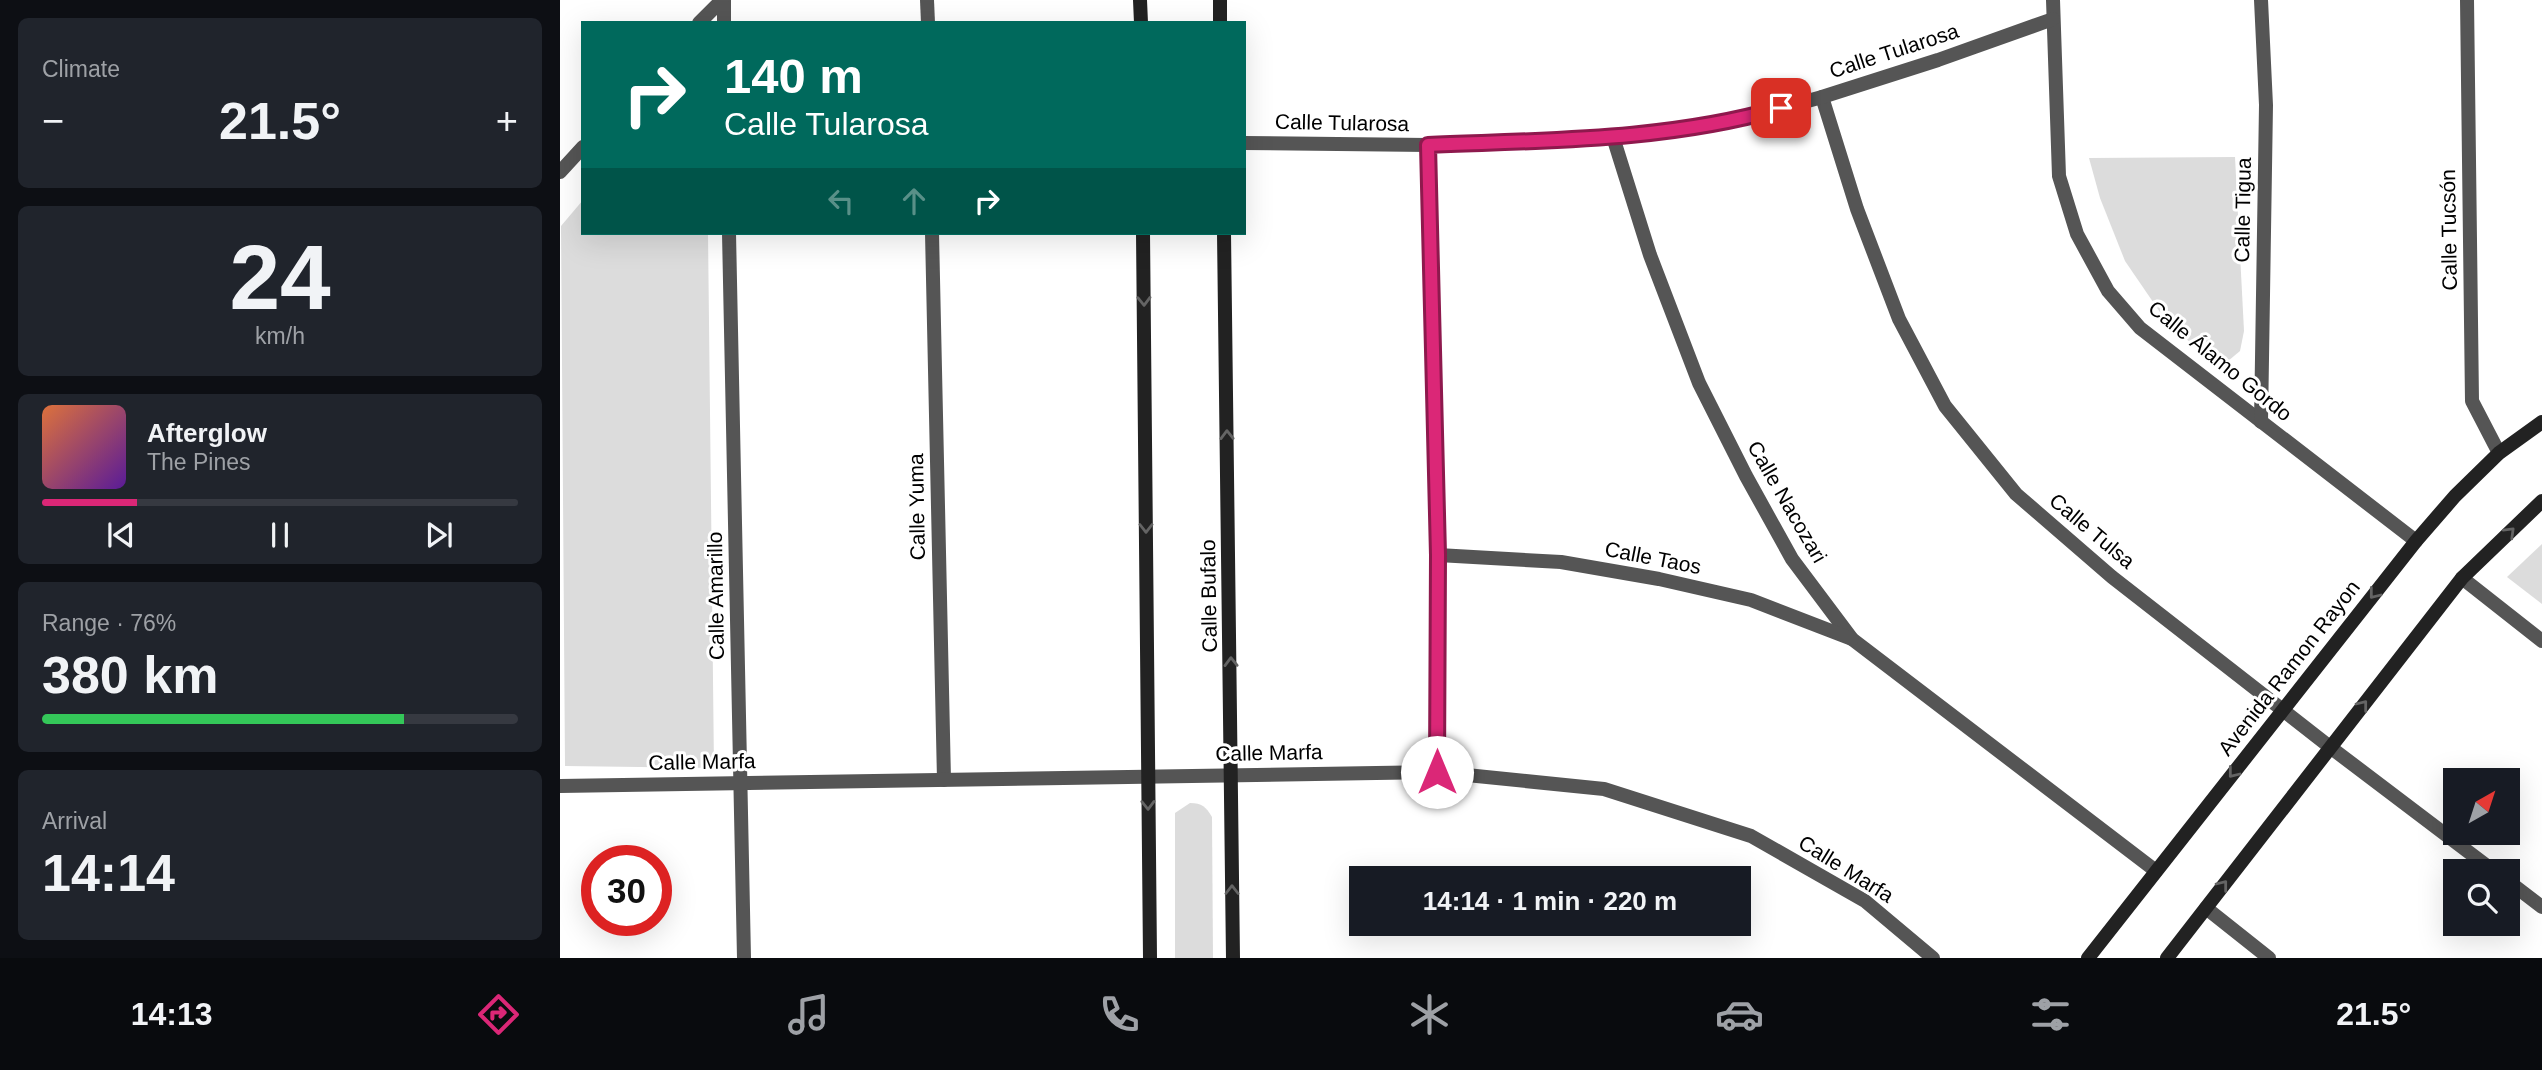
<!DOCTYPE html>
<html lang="en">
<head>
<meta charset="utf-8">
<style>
	body { margin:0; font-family:Arial,sans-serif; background:#20242c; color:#f1f3f6; height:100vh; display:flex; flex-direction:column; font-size:26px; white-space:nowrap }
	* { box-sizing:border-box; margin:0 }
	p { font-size:23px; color:#9ea1a6 }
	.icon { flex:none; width:38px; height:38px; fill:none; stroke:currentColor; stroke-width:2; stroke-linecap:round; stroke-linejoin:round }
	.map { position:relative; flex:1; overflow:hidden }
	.panel { display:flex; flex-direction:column; gap:18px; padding:18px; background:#0d0f14; width:560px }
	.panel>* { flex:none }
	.guide { position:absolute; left:21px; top:21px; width:665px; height:214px; border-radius:0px; box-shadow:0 7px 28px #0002; background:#00695c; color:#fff; overflow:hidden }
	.needle { width:46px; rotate:39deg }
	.fabs { position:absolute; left:1883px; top:768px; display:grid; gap:14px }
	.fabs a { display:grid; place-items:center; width:77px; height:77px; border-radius:0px; background:#171b24; box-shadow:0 7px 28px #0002; font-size:35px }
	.speed { position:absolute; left:21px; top:845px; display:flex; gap:14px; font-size:35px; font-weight:700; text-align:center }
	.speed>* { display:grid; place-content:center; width:91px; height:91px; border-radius:50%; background:#171b24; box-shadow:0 7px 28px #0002; line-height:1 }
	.speed .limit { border:10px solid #d22; background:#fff; color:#111 }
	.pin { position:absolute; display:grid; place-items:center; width:60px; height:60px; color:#fff; margin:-30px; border-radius:14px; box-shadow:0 4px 10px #0006 }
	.me { position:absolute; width:77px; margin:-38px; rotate:0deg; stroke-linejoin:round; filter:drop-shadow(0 0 5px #0008) }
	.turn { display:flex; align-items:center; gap:24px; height:147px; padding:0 28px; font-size:32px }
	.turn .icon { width:91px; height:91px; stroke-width:2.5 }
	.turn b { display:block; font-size:49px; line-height:60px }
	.lanes { display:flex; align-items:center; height:66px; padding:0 28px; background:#0003; justify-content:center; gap:35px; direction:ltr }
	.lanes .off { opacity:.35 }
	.big { font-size:52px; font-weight:700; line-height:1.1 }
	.panel .card { flex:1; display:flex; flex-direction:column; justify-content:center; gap:10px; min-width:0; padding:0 24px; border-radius:10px; background:#20242c }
	.panel .dial { align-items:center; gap:0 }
	.dial b { font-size:91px; line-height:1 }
	.song { display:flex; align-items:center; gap:21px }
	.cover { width:84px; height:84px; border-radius:10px; background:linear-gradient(135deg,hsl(20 70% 55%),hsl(270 70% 35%)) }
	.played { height:7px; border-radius:4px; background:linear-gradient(90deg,#db2777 20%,#363941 20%) }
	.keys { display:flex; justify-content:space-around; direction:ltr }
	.heat { display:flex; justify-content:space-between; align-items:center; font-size:38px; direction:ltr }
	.charge { height:10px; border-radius:5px; background:linear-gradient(90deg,#34c759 76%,#363941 0) }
	.trip { position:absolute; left:789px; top:866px; width:402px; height:70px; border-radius:0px; background:#171b24; box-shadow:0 7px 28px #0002; font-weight:700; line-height:70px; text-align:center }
	.tabs { display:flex; height:112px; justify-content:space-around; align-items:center; background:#090b0e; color:#9ea1a6 }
	.tabs .icon { width:49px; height:49px }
	.tabs .current { color:#db2777 }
	.tabs b { font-size:32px; color:#f1f3f6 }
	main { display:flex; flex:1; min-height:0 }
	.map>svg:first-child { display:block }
</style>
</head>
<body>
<main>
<section class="panel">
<div class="card"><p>Climate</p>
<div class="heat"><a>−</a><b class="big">21.5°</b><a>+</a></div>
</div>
<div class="card dial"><b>24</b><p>km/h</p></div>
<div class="card">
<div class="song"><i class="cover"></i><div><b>Afterglow</b><p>The Pines</p></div></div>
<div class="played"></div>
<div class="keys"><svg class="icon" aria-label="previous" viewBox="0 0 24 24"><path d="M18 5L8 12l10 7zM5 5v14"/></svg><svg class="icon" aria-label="pause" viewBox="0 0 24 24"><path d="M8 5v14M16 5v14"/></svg><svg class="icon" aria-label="next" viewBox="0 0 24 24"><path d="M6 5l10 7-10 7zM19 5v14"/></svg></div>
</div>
<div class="card"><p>Range · 76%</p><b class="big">380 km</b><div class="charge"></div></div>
<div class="card"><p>Arrival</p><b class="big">14:14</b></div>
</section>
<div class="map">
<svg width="1982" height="958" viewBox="0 0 1982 958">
	<rect width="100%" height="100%" fill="#fff"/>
	<!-- green -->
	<g fill="#dcdcdc">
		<path d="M1675 157 1684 331 1680 351 1668 361 1648 359 1604 318 1565 261 1540 198 1529 158Z"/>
		<path d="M23 200V233H148L154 768 5 766 1 226Z"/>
		<path d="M1982 544V604L1947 577Z"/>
		<path d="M630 803C642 803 646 807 652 817L653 958H615V813Z"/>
	</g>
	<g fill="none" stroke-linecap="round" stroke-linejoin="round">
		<!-- minor -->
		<g stroke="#555" stroke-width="14">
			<path d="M164 0V23"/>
			<path d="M367 0 368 23"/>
			<path d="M1493 0 1499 176 1517 234 1548 291 1580 328 1856 541"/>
			<path d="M1701 0 1706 105 1701 422"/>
			<path d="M1907 0 1912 401 1939 453"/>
			<path d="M139 23 162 0"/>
			<path d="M1262 97 1297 209 1339 319 1385 406 1456 494 1552 577 1770 747 1935 872"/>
			<path d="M1053 137 1090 255 1139 383 1186 476 1232 559 1292 639 1596 871"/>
			<path d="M684 143 868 145 1053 137 1125 129 1201 114 1262 97 1378 60 1493 19"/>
			<path d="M868 145 878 555 877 772"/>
			<path d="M0 172 23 147"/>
			<path d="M169 233 184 958"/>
			<path d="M372 233 384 780"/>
			<path d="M878 555 1001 562 1099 579 1191 600 1292 639"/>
			<path d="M1902 578 1982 641"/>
			<path d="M0 786 877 772 1044 789 1191 836 1305 901 1373 958"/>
			<path d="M1948 881 1982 907"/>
			<path d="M1646 908 1709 958"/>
		</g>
		<!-- secondary -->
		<g stroke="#222" stroke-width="14">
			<path d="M580 0 581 23"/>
			<path d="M660 0V23"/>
			<path d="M583 233 590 958"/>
			<path d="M664 233 673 958"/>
			<path d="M1528 958 1856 541 1895 496 1939 453 1982 422"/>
			<path d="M1607 958 1902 578 1982 501"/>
		</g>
	</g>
	<!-- one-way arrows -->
	<defs><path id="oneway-chevron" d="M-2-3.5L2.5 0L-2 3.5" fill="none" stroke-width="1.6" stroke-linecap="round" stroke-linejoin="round" transform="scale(1.75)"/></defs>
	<g stroke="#646464">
		<use href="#oneway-chevron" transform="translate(584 301) rotate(89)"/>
		<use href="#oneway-chevron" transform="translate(667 435) rotate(-91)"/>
		<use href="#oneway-chevron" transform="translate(586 528) rotate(90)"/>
		<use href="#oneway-chevron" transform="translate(1950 532) rotate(-44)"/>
		<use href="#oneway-chevron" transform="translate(1814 594) rotate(128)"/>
		<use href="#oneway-chevron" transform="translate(671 662) rotate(-91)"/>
		<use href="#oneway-chevron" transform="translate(1803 705) rotate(-52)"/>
		<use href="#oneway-chevron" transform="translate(1673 773) rotate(128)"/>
		<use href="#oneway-chevron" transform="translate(588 805) rotate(89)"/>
		<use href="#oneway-chevron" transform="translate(1663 885) rotate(-52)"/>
		<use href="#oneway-chevron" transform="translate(672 890) rotate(-90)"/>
	</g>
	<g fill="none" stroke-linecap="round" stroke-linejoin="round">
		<defs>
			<path id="route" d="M877 772 878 555 868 145C986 140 1107 141 1221 108"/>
		</defs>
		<!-- route casing -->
		<use href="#route" stroke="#8e194d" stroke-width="18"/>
		<!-- route -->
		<use href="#route" stroke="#db2777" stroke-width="12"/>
	</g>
	<g text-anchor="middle" stroke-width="6" stroke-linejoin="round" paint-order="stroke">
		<!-- street labels -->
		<g font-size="21" fill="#000" stroke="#fff">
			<text transform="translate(1334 51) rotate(-18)" y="7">Calle Tularosa</text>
			<text transform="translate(782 123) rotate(1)" y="7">Calle Tularosa</text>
			<text transform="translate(1683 210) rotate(-89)" y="7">Calle Tigua</text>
			<text transform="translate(1889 230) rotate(-91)" y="7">Calle Tucsón</text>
			<text transform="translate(1660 361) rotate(39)" y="7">Calle Álamo Gordo</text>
			<text transform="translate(1227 502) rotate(60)" y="7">Calle Nacozari</text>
			<text transform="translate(357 507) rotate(-91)" y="7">Calle Yuma</text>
			<text transform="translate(1532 531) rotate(40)" y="7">Calle Tulsa</text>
			<text transform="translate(1093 558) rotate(11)" y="7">Calle Taos</text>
			<text transform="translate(156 596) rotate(-91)" y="7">Calle Amarillo</text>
			<text transform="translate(649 596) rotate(-91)" y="7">Calle Bufalo</text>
			<text transform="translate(1729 668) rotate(-52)" y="7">Avenida Ramon Rayon</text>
			<text transform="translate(709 753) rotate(-1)" y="7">Calle Marfa</text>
			<text transform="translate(142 762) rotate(-1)" y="7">Calle Marfa</text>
			<text transform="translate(1286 869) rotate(32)" y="7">Calle Marfa</text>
		</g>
	</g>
</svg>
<div class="fabs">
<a><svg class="needle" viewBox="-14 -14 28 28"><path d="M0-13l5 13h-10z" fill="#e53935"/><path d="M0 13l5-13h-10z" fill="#9ea1a6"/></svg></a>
<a><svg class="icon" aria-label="search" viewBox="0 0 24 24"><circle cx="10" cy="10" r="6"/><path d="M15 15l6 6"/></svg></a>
</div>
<div class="speed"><div class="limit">30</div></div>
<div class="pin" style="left:1221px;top:108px;background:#d93025"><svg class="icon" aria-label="arrive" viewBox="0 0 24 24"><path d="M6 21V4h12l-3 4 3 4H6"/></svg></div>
<svg class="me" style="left:877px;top:772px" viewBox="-20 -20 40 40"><circle r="19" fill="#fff"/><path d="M0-13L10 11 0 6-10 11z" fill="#db2777"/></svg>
<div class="trip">14:14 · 1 min · 220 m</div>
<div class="guide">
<div class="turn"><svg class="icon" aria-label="right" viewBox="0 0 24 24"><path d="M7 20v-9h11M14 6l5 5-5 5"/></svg><div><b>140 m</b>Calle Tularosa</div></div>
<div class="lanes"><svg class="icon off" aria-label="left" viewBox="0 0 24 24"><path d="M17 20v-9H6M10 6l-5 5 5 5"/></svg><svg class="icon off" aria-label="ahead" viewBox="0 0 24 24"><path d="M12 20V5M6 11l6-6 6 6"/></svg><svg class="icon" aria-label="right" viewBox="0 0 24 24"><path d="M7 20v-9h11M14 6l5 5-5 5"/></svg></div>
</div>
</div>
</main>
<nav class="tabs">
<b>14:13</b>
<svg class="icon current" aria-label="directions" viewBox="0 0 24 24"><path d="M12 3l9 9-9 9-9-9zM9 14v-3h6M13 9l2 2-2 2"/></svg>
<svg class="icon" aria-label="music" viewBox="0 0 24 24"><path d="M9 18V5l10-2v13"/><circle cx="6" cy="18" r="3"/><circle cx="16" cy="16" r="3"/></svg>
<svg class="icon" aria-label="phone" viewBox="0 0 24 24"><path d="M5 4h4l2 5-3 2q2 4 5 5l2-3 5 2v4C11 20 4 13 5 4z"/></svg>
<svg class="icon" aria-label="climate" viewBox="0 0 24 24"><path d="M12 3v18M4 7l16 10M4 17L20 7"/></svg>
<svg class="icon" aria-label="car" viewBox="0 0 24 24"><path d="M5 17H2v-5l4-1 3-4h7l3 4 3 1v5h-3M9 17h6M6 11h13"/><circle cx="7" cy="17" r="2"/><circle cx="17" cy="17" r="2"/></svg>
<svg class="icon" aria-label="filters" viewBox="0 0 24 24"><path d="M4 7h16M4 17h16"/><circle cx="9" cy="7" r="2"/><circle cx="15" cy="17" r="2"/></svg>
<b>21.5°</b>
</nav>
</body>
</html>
